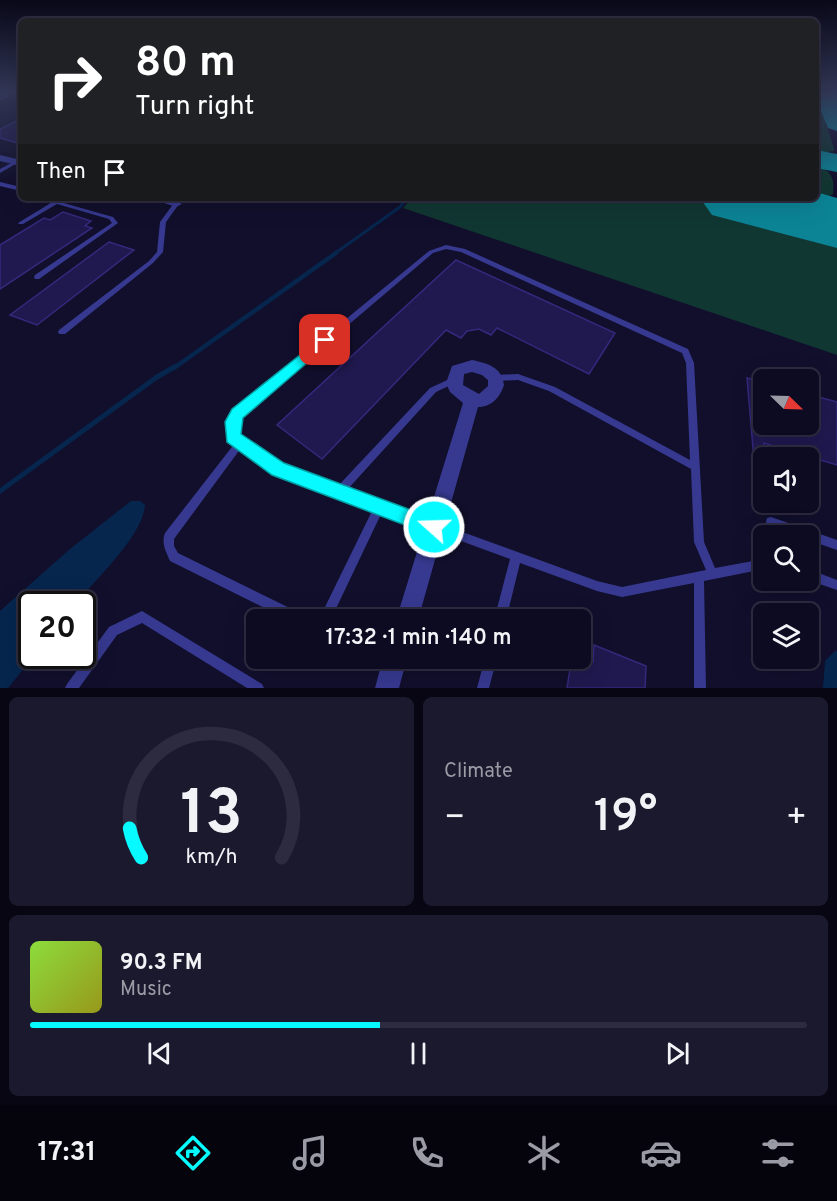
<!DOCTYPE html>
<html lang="en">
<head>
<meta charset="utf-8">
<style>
	body { margin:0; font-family:Overpass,sans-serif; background:#1b192e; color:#f1f3f6; height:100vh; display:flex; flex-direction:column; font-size:22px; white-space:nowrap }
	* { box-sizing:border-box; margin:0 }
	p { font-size:20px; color:#9a9ba5 }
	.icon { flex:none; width:33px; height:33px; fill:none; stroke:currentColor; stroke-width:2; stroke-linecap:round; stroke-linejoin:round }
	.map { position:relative; height:688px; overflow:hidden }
	.sheet { display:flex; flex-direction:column; gap:9px; padding:9px; background:#070612; flex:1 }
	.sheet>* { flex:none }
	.hud { position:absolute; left:18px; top:18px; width:801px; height:183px; border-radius:9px; box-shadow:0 6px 24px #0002,0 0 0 2px #2d2b3f; background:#202124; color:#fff; overflow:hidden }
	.needle { width:39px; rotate:113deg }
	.controls { position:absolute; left:753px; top:369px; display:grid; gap:12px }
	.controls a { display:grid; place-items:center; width:66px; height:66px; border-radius:9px; background:#0d0b21; box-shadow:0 6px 24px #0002,0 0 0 2px #2d2b3f; font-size:30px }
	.speed { position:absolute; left:18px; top:591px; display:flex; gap:12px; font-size:30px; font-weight:700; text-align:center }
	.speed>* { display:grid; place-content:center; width:78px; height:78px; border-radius:50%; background:#0d0b21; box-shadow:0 6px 24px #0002,0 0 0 2px #2d2b3f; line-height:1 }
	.speed .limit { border:3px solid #111; border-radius:9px; background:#fff; color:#111 }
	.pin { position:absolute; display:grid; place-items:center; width:51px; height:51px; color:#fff; margin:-26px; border-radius:12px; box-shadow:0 3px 9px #0006 }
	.me { position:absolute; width:66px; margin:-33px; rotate:290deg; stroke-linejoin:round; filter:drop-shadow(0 0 4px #0008) }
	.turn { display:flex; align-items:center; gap:21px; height:126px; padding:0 18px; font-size:27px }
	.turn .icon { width:78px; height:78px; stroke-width:2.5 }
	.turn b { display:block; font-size:42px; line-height:51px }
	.then { display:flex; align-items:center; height:57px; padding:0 18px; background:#0003; gap:12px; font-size:22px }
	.big { font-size:45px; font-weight:600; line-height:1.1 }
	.sheet .tile { flex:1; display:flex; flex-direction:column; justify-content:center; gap:9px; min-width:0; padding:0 21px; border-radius:9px; background:#1b192e }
	.sheet .dial { align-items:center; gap:0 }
	.dial svg { height:156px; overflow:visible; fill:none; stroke:#2d2b3f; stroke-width:7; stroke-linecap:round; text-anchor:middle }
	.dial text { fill:#f1f3f6; stroke:none }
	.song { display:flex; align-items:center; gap:18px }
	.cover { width:72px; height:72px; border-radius:9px; background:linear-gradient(135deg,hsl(90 70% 55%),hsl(60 70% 35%)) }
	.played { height:6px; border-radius:3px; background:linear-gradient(90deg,#06faff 45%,#2d2b3f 45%) }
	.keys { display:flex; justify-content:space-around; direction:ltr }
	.heat { display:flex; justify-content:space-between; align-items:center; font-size:33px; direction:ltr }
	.sheet .tiles { flex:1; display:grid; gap:9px; grid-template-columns:1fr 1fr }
	.tile:last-child { grid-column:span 2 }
	.trip { position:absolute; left:246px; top:609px; width:345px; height:60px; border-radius:9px; background:#0d0b21; box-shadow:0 6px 24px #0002,0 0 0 2px #2d2b3f; font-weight:600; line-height:60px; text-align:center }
	.tabs { display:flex; height:96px; justify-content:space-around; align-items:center; background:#05040d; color:#9a9ba5 }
	.tabs .icon { width:42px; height:42px }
	.tabs .on { color:#06faff }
	.tabs b { font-size:27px; color:#f1f3f6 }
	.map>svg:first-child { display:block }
</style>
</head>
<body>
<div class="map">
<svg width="837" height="688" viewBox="0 0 837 688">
	<rect width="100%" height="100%" fill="#110f2c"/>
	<!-- green -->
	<g fill="#113732">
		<path d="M816 94 834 148V151L816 154Z"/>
		<path d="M816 165C831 171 835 178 833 194L818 202 784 198H816Z"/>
		<path d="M412 198H704L837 233V355L403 208Z"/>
	</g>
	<!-- water -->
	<g fill="#06264e">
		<path d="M131 501H140L145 505C143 536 95 580 75 604H32V656H34L8 688H0V611L70 549Z"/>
		<path d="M835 651H837V688H823L825 661Z"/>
	</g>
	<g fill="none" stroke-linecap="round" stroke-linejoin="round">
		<!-- stream-far2 -->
		<path stroke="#06264e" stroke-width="3" d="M334 254 400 207 407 198"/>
		<!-- stream-far1 -->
		<path stroke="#06264e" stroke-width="4.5" d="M174 368 336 253"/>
		<!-- stream -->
		<path stroke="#06264e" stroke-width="5" d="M0 491 157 377 176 366"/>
		<!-- taxiway -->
		<g fill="#0c8496" fill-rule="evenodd">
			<path d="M816 91H837V131L828 128 816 99Z"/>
			<path d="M816 150 837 154V172L816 168Z"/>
		</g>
		<!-- runway -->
		<path fill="#0c8496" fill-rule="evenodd" d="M816 192 837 198V248L712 215 700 198H816Z"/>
	</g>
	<!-- building -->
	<g fill="#1f194f" stroke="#33297d" stroke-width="1.5">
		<path d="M21 119V144L0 138V129Z"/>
		<path d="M63 212 91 221 85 226 92 228 0 289V245L44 218 50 220Z"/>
		<path d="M109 242 134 250 37 325 10 315Z"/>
		<path d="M456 260 615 333 589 374 497 328 491 335 479 329 467 331 461 338 446 330 322 459 277 425Z"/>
		<path d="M747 378 764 382V424H808V394L837 402V465L764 443V459L754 460Z"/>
		<path d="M594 645 646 666 645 688H567L571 663 581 668 582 657 593 662Z"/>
	</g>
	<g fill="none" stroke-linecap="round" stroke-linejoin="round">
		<!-- service -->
		<g fill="#36398f" fill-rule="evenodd">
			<path d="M15 161 19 162 0 173V169Z"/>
			<path d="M0 182 21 187V191L0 186Z"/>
			<path d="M59 198H66L60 202 113 217 118 223 39 279H35L34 277 35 275 112 223 109 219 57 204 23 224H19L18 223Z"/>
			<path d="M176 202 179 204 166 222 163 252 153 263 65 334H59L58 332 59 330 149 261 157 252 160 222 174 203Z"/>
			<path d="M446 245 465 249 688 349 694 363 704 542 715 568 764 559V569L704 581 706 688H694V583L622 597 597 591 520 563 506 620H494L510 559 382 512 332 617 329 620H316L317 616 324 609 373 509 275 472 241 448 174 539V546L178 553 306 616 307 620H289L170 561C166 551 161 544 165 533L235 443C223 435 228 421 234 411L429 251ZM446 249 461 252 682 353 686 363 690 460 555 387 518 374 495 375 492 376 491 378 492 380 495 381 518 380 549 391 691 469 694 542 706 570 622 587 597 581 347 490 436 392 457 382 458 380 457 378 454 377 430 388 338 486 281 466 237 435 236 423 240 417 433 253Z"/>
			<path d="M771 517 837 540V550L808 540V536H795L777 529V536H767L766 522 767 518Z"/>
			<path d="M808 569 837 580V590L808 580Z"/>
			<path d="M142 611 262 684 264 688H247L142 623 117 635 79 688H65L67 684 109 627Z"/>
			<path d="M485 658H497L489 688H477Z"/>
		</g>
		<!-- minor -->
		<g fill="#36398f" fill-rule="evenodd">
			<path d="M9 91H19L0 101V96Z"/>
			<path d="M0 155 21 160V166L0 161Z"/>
			<path d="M150 198H167L182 204 176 207Z"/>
			<path d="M472 360C487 363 502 367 504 385 500 397 492 407 478 407L418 620H396L463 403 450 392 446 383 452 366ZM472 372 482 375 488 380V386L479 394 463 385 464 374Z"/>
			<path d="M383 658H407L399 688H375Z"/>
		</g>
	</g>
	<!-- sky -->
	<linearGradient id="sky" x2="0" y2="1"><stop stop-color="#090818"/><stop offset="0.49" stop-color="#323756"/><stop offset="1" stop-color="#323756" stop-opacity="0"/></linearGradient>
	<rect width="837" height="187" fill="url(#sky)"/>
	<!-- route -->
	<path fill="#06faff" stroke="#04a2a6" stroke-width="1.5" d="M325 335 330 336V343L243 418 241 434 284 463 441 521 443 527 441 534 434 536 272 475 227 442 225 422 232 409Z"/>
</svg>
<div class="controls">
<a><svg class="needle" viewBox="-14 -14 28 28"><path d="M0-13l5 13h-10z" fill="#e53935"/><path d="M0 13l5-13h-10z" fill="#9a9ba5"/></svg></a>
<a><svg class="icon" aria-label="sound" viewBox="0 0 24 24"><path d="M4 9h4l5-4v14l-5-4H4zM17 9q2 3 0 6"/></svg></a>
<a><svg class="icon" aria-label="search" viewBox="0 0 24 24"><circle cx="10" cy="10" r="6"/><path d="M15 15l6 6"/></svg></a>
<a><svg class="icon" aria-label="layers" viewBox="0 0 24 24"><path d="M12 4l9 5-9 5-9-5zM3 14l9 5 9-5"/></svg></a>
</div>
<div class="speed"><div class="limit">20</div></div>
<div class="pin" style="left:325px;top:340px;background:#d93025"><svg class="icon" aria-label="arrive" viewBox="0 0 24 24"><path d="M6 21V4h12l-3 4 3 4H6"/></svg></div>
<svg class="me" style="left:434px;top:527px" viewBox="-20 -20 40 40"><circle r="17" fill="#06faff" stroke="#fff" stroke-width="3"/><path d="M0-11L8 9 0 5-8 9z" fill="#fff"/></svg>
<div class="trip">17:32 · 1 min · 140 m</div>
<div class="hud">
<div class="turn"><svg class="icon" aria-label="right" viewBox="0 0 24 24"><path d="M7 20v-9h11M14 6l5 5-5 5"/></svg><div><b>80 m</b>Turn right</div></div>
<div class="then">Then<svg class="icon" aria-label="arrive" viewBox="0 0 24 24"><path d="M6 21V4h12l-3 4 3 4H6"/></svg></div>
</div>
</div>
<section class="sheet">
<div class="tiles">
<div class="tile dial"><svg viewBox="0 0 100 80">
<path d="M14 69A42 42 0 1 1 86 69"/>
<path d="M14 69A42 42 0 0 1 8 54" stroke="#06faff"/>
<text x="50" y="56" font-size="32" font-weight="700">13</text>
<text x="50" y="72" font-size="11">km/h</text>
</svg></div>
<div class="tile"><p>Climate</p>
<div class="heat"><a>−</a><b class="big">19°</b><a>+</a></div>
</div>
<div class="tile">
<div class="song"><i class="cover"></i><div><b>90.3 FM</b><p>Music</p></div></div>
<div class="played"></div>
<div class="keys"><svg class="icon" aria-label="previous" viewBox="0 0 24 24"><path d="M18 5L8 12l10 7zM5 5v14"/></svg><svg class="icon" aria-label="pause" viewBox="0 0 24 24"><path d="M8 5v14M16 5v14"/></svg><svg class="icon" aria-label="next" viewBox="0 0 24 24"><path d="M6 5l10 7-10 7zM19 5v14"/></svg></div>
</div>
</div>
</section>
<nav class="tabs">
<b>17:31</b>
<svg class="icon on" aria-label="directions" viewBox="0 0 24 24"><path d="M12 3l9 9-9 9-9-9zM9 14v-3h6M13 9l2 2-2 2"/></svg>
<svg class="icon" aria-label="music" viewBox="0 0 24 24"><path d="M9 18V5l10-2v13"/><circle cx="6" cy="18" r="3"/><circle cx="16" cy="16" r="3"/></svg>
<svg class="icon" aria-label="phone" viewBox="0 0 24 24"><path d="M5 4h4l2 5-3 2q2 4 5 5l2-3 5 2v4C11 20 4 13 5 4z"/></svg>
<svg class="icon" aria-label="climate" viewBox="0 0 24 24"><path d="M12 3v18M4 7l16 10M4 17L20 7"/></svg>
<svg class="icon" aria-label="car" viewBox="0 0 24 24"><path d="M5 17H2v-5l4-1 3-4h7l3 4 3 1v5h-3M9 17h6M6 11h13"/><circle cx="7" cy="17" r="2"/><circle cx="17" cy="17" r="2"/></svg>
<svg class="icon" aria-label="filters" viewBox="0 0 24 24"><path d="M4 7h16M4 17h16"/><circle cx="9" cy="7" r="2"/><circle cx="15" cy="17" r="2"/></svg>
</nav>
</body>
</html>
